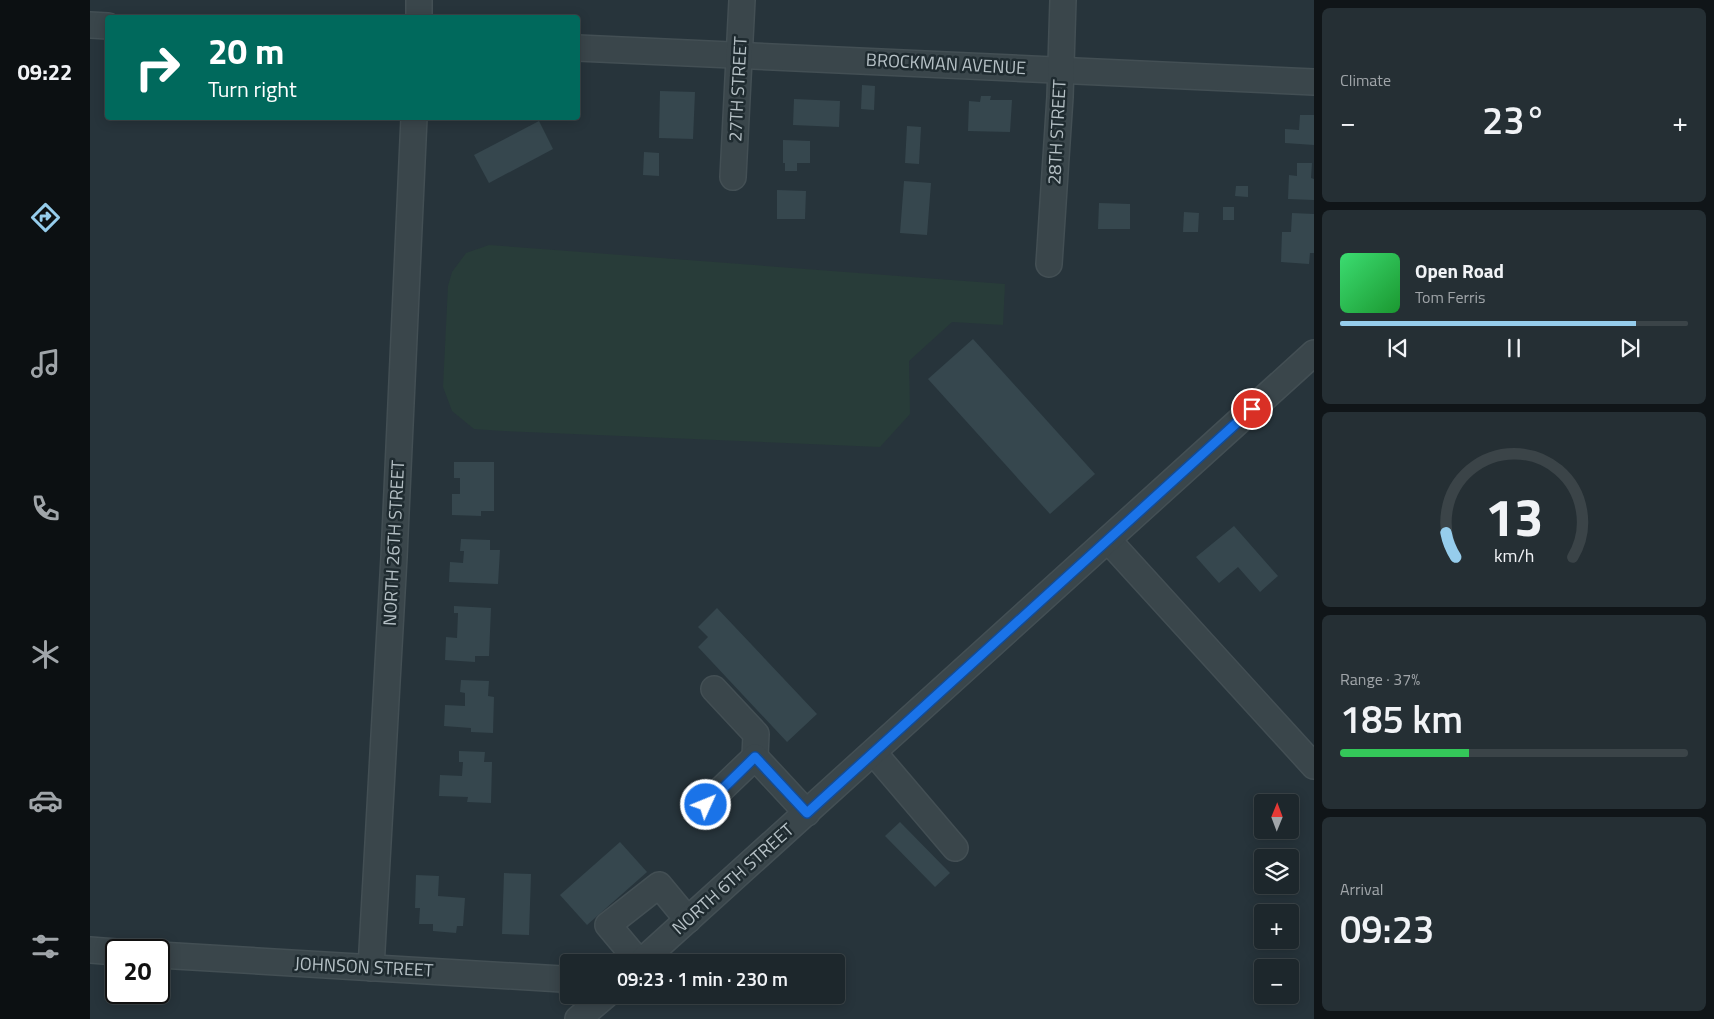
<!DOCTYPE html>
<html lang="en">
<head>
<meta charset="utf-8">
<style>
	body { margin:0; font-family:"Titillium Web",sans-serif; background:#252f34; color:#f1f3f6; height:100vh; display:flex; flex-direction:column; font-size:19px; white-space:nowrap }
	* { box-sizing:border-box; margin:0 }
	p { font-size:16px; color:#a0a5a9 }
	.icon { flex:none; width:28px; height:28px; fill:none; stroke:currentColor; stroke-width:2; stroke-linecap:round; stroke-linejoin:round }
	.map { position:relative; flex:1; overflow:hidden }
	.sheet { display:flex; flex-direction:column; gap:8px; padding:8px; background:#101518; width:400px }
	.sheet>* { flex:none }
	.guide { position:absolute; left:15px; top:15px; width:475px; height:105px; border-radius:5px; box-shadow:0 2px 12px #0003,0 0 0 1px #3b4448; background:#00695c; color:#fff; overflow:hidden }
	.needle { width:32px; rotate:1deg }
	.controls { position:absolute; left:1164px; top:794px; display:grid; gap:10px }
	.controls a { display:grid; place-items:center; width:45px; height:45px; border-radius:5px; background:#1d272c; box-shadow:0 2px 12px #0003,0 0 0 1px #3b4448; font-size:25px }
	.speed { position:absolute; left:15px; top:939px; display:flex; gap:10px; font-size:25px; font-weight:700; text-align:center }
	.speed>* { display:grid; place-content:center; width:65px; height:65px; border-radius:50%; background:#1d272c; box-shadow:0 2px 12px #0003,0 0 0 1px #3b4448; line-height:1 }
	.speed .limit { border:2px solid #111; border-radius:8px; background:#fff; color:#111 }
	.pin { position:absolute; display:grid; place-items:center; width:42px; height:42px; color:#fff; margin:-21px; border:2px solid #fff; border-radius:50%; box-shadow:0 1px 5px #0007 }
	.me { position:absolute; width:55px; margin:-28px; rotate:46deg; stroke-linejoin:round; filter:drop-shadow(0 0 4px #0008) }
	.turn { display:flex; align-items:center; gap:18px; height:105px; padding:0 20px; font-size:22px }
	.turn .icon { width:65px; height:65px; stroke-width:2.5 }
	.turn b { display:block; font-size:35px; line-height:42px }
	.big { font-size:38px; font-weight:600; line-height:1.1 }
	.sheet .widget { flex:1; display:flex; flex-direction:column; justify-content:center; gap:8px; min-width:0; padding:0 18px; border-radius:8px; background:#252f34 }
	.sheet .dial { align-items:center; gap:0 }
	.dial svg { height:130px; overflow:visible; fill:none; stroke:#3b4448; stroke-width:7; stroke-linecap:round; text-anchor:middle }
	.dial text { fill:#f1f3f6; stroke:none }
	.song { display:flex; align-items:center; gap:15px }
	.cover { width:60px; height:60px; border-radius:8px; background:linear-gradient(135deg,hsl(140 70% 55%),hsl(130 70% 35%)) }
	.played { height:5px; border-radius:2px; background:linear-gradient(90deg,#96cdec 85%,#3b4448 85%) }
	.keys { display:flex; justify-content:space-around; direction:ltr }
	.heat { display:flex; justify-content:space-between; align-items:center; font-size:28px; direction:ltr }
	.charge { height:8px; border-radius:4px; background:linear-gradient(90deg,#34c759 37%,#3b4448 0) }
	.trip { position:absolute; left:470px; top:954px; width:285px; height:50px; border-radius:5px; background:#1d272c; box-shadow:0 2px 12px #0003,0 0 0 1px #3b4448; font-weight:600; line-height:50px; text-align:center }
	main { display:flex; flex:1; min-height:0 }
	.dock { display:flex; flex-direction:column; width:90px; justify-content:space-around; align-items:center; background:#0c1012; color:#a0a5a9 }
	.dock .icon { width:35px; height:35px }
	.dock .on { color:#96cdec }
	.dock b { font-size:22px; color:#f1f3f6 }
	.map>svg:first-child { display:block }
</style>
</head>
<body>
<main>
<nav class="dock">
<b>09:22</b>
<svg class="icon on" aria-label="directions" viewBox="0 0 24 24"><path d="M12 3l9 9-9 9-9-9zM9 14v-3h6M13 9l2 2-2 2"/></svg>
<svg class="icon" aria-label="music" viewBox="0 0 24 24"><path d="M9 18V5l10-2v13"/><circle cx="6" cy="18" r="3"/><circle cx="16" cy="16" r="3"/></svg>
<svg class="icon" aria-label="phone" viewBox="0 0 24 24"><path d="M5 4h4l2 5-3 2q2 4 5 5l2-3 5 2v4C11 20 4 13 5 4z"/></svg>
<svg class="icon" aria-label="climate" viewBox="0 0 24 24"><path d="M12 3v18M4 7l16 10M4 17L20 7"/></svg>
<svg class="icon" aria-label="car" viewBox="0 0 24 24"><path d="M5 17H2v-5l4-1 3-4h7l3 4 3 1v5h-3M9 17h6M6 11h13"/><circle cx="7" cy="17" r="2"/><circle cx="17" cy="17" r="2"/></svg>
<svg class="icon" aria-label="filters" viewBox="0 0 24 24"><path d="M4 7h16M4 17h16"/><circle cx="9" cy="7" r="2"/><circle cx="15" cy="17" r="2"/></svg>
</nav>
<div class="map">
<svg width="1224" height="1019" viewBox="0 0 1224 1019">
	<rect width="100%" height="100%" fill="#27343b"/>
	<!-- green -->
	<path fill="#283c39" d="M399 245 915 284 913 325 862 322 819 361 820 414 790 447 414 431 384 429 362 411 353 387 358 286 362 272 376 253Z"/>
	<!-- building -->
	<g fill="#36474e">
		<path d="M772 85 785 86 784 110 771 109Z"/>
		<path d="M570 91 605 92 603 139 569 138Z"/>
		<path d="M891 96H901L900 100H922L920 132 878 131 879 101 890 102Z"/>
		<path d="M704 99 750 101 749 127 703 125Z"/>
		<path d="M1210 115H1224V145L1195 143V129L1209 130Z"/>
		<path d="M449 121 463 149 399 183 384 155Z"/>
		<path d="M817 126 831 127 829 164 815 163Z"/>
		<path d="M693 140 720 141V163H707V171H695V163H693Z"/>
		<path d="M554 152 569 153V176L553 175Z"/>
		<path d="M1207 163H1222L1221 178 1224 179V200L1198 199 1199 175 1207 176Z"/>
		<path d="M814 181 841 183 837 235 810 233Z"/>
		<path d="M1146 186H1158V197L1145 196Z"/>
		<path d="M687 190 716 191 715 219H687Z"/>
		<path d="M1009 203 1040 204V229H1008Z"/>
		<rect x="1133" y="207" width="11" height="13"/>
		<path d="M1094 212 1109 213 1108 232H1093Z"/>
		<path d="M1202 213 1224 214V253H1220L1219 264 1191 262 1192 232H1201Z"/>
		<path d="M883 339 1005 474 960 514 838 379Z"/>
		<path d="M364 462H404V511H391V516L362 515V494H370V478H364Z"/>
		<path d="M1144 526 1188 576 1170 592 1148 567 1129 583 1106 557Z"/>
		<path d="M371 539 400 540V550H410L408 584 359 582 360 562 373 563 374 551H370Z"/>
		<path d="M364 606 401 608 399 656H385V662L355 660 356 637 367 638 368 613H364Z"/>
		<path d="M627 608 727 714 697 742 608 647 618 637 608 627Z"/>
		<path d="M371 680 399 681 398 696 404 697 403 733 381 732V728L354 726 355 705 375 706V693L370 692Z"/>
		<path d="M369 751 395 752 394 762H402L401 803 377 802 378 797 349 796 350 775 372 776 373 762H369Z"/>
		<path d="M810 822 860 873 845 887 795 836Z"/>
		<path d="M530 842 557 872 497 925 470 895Z"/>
		<path d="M414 873 441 874 439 935 412 934Z"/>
		<path d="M326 875 349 876 348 896 375 898 373 926H367L366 933 343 931V924H329L330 908H325Z"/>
	</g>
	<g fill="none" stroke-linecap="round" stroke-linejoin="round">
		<defs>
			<g id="minor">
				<path d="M329 18V0"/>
				<path d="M0 25 18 26"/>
				<path d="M488 48 1224 82"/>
				<path d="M643 177 652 0"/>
				<path d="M959 264 970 97 973 0"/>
				<path d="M1018 540 1224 766"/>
				<path d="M624 689 666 734 665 757"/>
				<path d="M784 753 865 848"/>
				<path d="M615 805 665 757 717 813"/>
				<path d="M0 950 26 952"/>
				<path d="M69 955 472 979 479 983"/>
				<path d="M549 962 518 925 569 885 598 920"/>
				<path d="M551 962 1224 353"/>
				<path d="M281 968 304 557 324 118"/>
				<path d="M488 1019 516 995"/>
			</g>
		</defs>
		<!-- minor casing -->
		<use href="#minor" stroke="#434f54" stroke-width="28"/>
		<!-- minor -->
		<use href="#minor" stroke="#3a464b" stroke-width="25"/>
	</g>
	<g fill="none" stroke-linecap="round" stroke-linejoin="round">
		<defs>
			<path id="route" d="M616 805 665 757 717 813 1162 409"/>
		</defs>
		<!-- route casing -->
		<use href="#route" stroke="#114b97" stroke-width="12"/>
		<!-- route -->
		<use href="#route" stroke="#1a73e8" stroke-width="9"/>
	</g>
	<g text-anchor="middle" stroke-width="5" stroke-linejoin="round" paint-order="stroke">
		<!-- street labels -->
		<g font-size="18" fill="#b6c1c6" stroke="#1f2b30">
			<text transform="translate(856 64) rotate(3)" y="6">BROCKMAN AVENUE</text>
			<text transform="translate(648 89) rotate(-87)" y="6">27TH STREET</text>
			<text transform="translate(967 132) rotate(-87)" y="6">28TH STREET</text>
			<text transform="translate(304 543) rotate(-87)" y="6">NORTH 26TH STREET</text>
			<text transform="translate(643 879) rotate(-42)" y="6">NORTH 6TH STREET</text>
			<text transform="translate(274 967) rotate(3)" y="6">JOHNSON STREET</text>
		</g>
	</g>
</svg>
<div class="controls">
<a><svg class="needle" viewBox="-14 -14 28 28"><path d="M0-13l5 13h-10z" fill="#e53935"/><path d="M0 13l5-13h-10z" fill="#a0a5a9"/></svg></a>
<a><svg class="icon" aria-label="layers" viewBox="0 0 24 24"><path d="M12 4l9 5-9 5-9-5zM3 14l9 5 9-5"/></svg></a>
<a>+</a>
<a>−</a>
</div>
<div class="speed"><div class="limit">20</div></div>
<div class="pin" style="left:1162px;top:409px;background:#d93025"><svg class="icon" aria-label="arrive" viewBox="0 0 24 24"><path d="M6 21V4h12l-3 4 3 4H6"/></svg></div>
<svg class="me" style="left:616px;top:805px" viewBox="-20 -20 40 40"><circle r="17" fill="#1a73e8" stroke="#fff" stroke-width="3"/><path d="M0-11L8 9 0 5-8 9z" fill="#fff"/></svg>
<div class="trip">09:23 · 1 min · 230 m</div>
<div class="guide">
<div class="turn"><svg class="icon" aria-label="right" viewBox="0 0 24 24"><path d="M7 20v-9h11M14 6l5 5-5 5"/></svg><div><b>20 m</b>Turn right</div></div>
</div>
</div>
<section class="sheet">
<div class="widget"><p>Climate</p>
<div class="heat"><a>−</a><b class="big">23°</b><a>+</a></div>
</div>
<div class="widget">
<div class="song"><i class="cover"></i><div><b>Open Road</b><p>Tom Ferris</p></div></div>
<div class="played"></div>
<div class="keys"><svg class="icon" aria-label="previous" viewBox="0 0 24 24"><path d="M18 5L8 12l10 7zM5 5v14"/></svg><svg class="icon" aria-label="pause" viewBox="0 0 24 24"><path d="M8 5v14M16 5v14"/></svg><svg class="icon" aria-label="next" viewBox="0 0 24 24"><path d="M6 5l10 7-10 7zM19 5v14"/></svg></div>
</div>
<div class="widget dial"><svg viewBox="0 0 100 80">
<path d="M14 69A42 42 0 1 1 86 69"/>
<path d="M14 69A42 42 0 0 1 8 54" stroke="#96cdec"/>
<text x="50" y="56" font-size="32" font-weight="700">13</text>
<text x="50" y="72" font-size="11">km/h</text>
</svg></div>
<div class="widget"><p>Range · 37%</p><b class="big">185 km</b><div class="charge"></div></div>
<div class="widget"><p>Arrival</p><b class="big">09:23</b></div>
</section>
</main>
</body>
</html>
